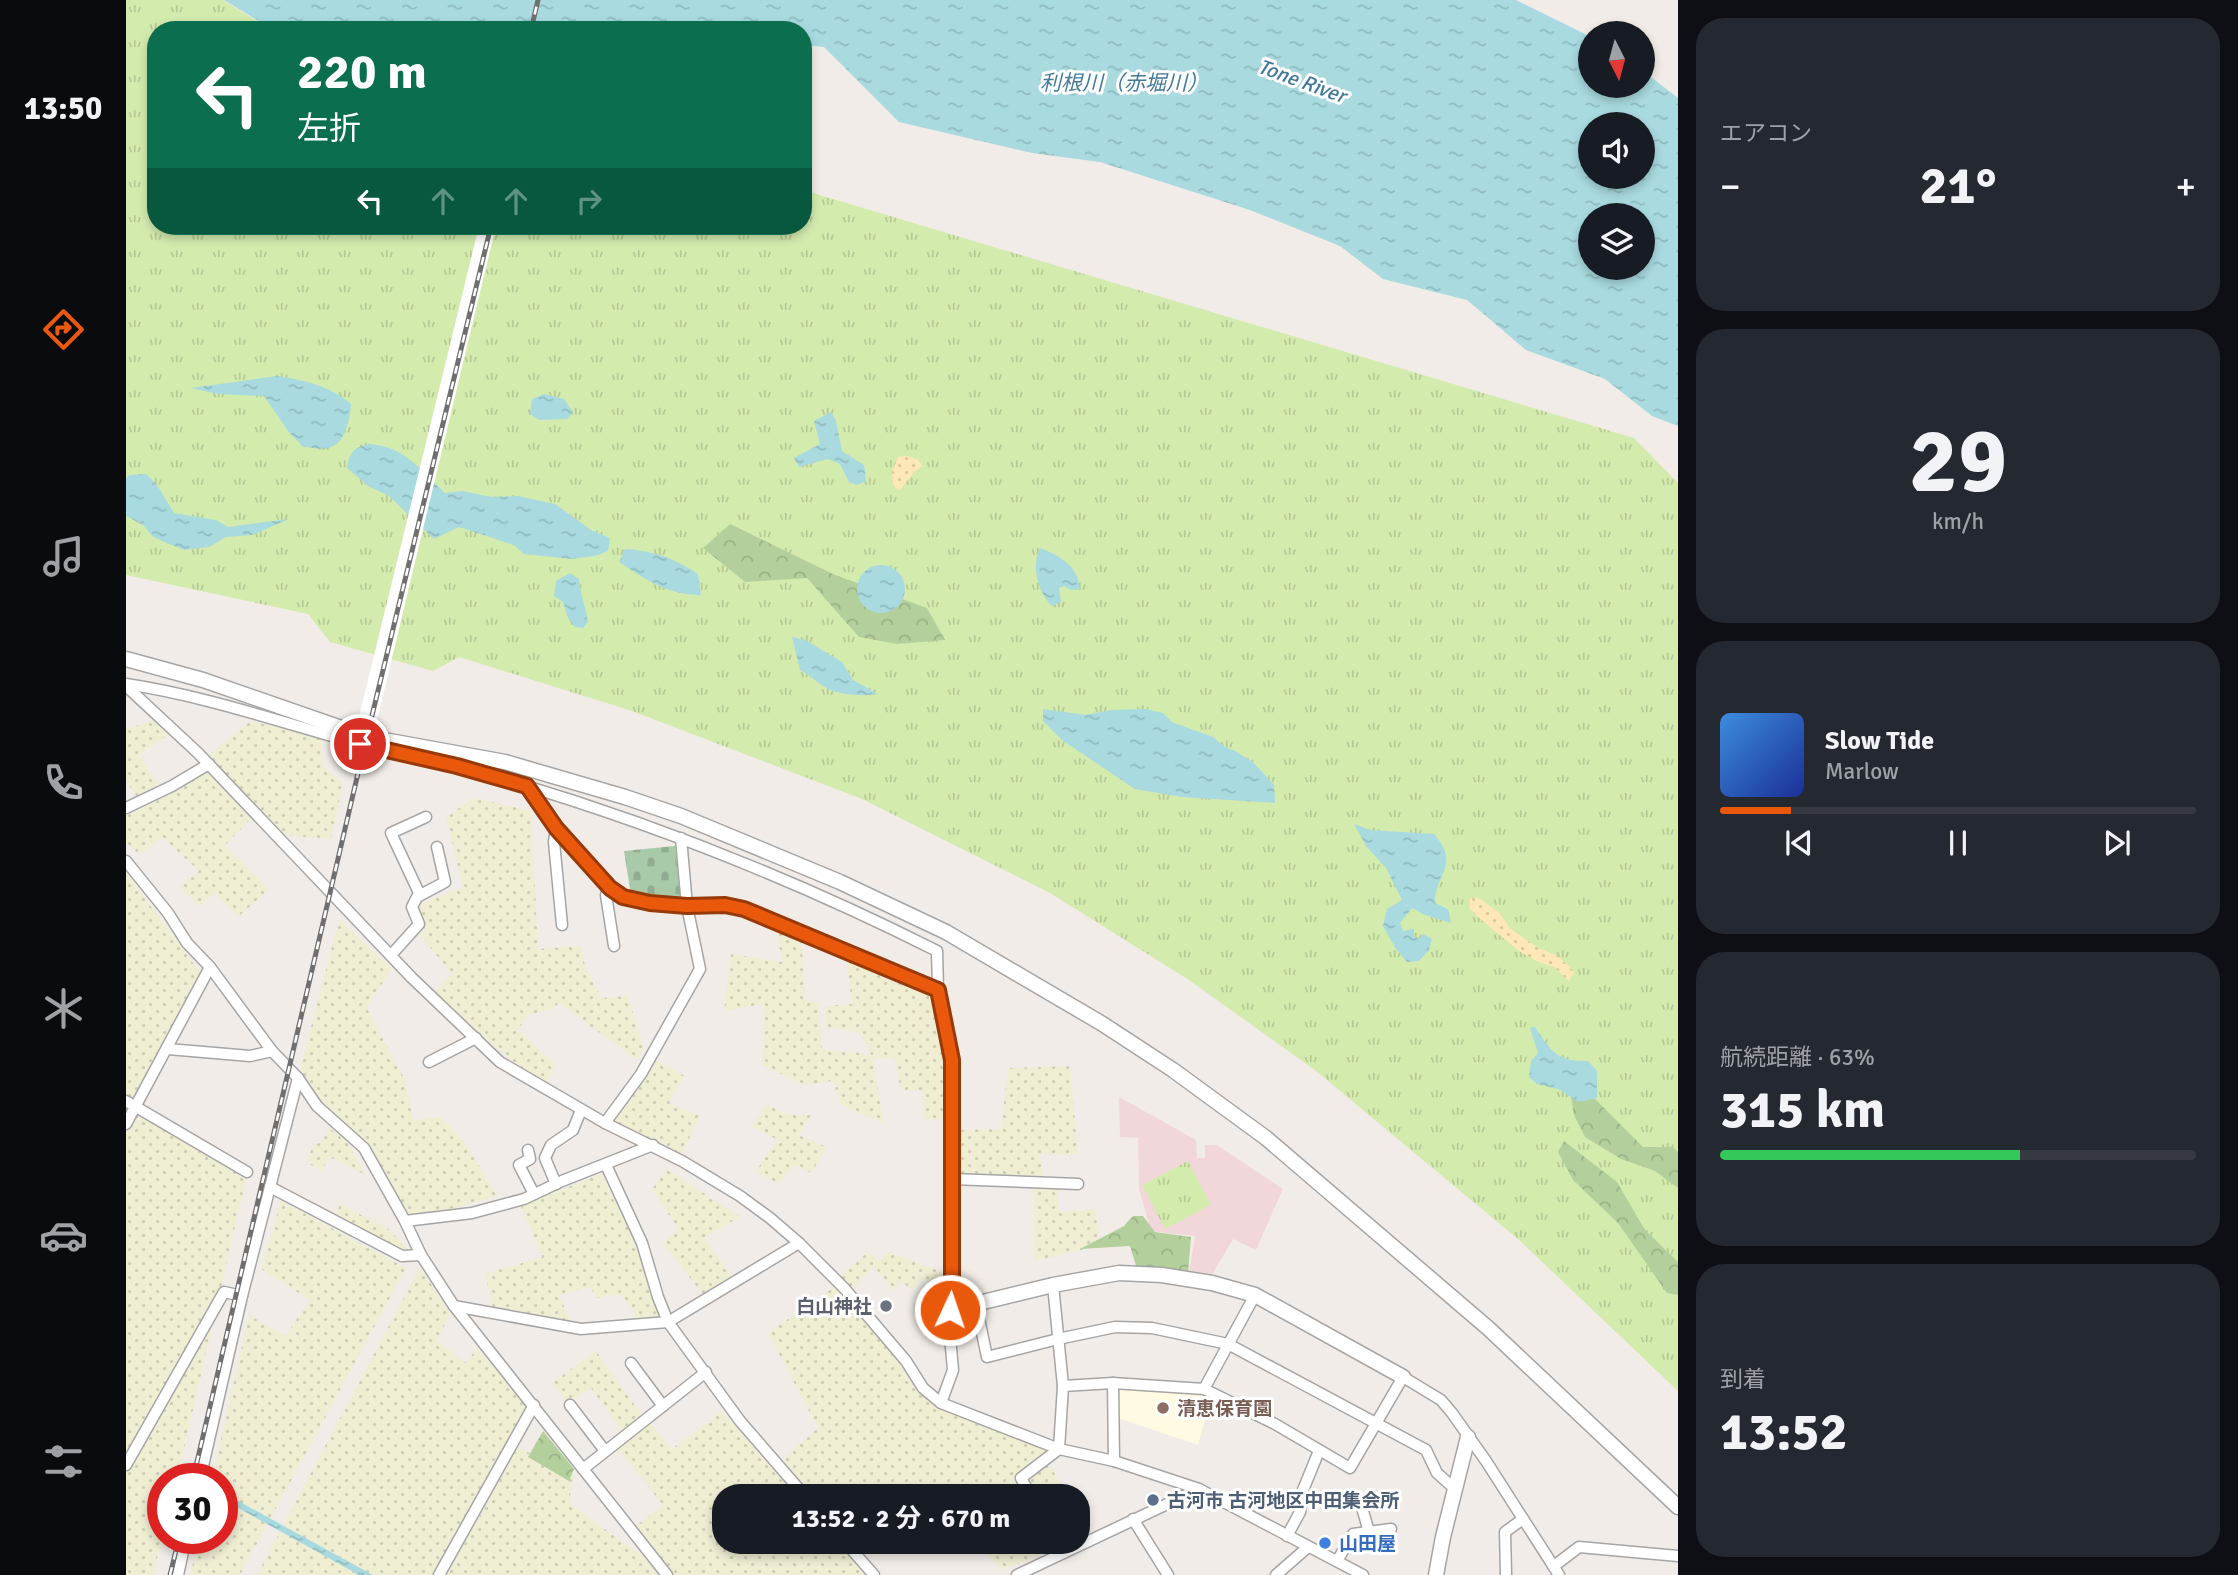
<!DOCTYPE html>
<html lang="ja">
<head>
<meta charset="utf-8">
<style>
	body { margin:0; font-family:Signika,"Noto Sans JP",sans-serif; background:#242831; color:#f1f3f6; height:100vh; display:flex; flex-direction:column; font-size:26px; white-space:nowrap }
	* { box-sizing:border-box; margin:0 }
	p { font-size:23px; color:#9ea1a6 }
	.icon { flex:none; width:38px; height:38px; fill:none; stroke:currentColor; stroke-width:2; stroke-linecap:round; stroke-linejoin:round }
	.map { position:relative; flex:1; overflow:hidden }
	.panel { display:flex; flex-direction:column; gap:18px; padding:18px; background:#0d0f14; width:560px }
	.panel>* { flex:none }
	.guide { position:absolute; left:21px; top:21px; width:665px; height:214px; border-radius:28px; box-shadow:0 4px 10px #0003; background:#0b6e4f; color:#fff; overflow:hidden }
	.needle { width:46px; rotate:174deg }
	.tools { position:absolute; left:1452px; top:21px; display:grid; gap:14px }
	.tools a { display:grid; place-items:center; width:77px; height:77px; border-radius:50%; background:#171b24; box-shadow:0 4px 10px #0003; font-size:35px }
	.speed { position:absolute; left:21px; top:1463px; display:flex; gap:14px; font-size:35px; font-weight:700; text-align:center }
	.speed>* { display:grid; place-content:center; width:91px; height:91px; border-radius:50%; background:#171b24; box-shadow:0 4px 10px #0003; line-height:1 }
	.speed .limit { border:10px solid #d22; background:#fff; color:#111 }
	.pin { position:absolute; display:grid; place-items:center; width:60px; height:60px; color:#fff; margin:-30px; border:4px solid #fff; border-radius:50%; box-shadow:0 2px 7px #0007 }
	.me { position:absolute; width:77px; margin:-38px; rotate:3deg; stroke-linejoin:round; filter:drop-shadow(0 0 5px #0008) }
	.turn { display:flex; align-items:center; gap:24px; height:147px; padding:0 35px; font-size:32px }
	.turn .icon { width:91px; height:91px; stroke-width:2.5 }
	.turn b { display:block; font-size:49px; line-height:60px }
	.lanes { display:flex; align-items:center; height:66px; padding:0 35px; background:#0003; justify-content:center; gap:35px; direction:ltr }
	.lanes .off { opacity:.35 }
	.big { font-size:52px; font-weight:700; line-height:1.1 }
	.panel .tile { flex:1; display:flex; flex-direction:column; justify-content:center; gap:10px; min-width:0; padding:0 24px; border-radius:28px; background:#242831 }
	.panel .dial { align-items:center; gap:0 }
	.dial b { font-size:91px; line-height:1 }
	.song { display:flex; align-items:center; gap:21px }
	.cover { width:84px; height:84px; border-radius:10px; background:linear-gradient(135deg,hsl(210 70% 55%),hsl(230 70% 35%)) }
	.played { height:7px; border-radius:4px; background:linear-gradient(90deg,#ea580c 15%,#363941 15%) }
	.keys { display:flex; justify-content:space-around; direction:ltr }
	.heat { display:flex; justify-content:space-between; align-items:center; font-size:38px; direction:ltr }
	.charge { height:10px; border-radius:5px; background:linear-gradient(90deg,#34c759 63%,#363941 0) }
	.trip { position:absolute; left:586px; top:1484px; width:378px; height:70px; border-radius:28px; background:#171b24; box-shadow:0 4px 10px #0003; font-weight:700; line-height:70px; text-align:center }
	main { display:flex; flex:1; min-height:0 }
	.tab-bar { display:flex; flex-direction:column; width:126px; justify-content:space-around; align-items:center; background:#090b0e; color:#9ea1a6 }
	.tab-bar .icon { width:49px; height:49px }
	.tab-bar .selected { color:#ea580c }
	.tab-bar b { font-size:32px; color:#f1f3f6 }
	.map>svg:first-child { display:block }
</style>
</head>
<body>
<main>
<nav class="tab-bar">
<b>13:50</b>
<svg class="icon selected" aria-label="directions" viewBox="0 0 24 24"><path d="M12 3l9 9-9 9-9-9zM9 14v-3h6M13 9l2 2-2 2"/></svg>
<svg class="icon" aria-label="music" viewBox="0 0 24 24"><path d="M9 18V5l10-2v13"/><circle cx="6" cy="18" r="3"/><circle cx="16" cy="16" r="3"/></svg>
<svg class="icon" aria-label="phone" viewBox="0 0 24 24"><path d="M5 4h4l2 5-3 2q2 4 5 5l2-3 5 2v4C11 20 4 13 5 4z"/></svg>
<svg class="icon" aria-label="climate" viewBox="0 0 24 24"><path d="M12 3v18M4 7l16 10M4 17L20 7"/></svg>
<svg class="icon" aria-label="car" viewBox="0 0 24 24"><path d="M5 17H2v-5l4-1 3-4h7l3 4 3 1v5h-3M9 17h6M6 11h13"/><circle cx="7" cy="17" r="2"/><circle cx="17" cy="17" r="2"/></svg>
<svg class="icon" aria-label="filters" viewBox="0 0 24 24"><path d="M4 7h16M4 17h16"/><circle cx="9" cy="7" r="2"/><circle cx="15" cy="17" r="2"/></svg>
</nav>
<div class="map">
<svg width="1552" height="1575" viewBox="0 0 1552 1575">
	<defs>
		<pattern id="farmland-dots" width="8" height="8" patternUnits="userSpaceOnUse" patternTransform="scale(1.75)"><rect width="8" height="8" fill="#efeed3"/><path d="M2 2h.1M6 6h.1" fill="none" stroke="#cdccb5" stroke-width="1.8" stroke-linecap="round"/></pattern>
		<pattern id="grass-tufts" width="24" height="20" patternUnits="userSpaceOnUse" patternTransform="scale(1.75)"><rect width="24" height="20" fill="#d4ebae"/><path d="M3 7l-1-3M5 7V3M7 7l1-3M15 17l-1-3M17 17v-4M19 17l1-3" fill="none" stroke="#b6c995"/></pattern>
		<pattern id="forest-crowns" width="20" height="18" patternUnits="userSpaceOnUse" patternTransform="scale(1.75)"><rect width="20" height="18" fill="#b3d09c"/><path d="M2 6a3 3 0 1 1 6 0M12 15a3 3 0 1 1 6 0" fill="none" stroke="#9ab286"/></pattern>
		<pattern id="sand-dots" width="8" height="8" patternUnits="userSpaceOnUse" patternTransform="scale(1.75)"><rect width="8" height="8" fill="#ffe7b7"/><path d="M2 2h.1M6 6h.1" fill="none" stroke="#dac69d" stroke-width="1.8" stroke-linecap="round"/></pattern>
		<pattern id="cemetery-stones" width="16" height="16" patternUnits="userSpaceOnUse" patternTransform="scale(1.75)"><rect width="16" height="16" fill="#a8caa9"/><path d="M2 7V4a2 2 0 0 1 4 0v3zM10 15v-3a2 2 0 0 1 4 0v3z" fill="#90ad91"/></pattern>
		<pattern id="water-ripples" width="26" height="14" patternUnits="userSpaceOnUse" patternTransform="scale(1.75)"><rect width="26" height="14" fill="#a8dadf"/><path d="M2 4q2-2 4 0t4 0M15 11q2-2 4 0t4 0" fill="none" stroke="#90bbbf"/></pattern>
	</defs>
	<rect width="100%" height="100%" fill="#f1ece7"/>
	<!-- commercial -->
	<path fill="#f1d7d9" d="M993 1097 1070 1140 1071 1158H1079V1145H1091L1157 1189 1130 1250 1107 1239 1084 1278 1063 1273 1069 1236 1025 1231 1013 1189 1012 1138 994 1137Z"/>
	<!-- education -->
	<path fill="#fffbe2" d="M991 1386 1059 1391 1085 1399 1072 1445 992 1418Z"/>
	<!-- farmland -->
	<g fill="url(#farmland-dots)">
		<path d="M28 720 42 735 13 755 32 784 11 797 0 781V729Z"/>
		<path d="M125 721 195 737 197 766 217 784 205 839 155 835 80 757Z"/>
		<path d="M80 770 125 819 99 845 143 889 112 917 89 893 73 906 53 887 73 871 37 838 13 854 0 843V813L40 797Z"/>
		<path d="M348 798 405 811 412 949 455 946 459 966 475 998 502 996 518 1050 511 1060 433 1003 424 1010 402 1015 392 1030 430 1065 418 1088 307 993 326 974 294 935 299 929 286 907 337 887 320 817Z"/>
		<path d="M0 873 76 975 7 1098 0 1095Z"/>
		<path d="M213 919 266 969 240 1007 279 1080 287 1120 315 1117 339 1143 371 1196 279 1221 238 1148 191 1106 172 1078Z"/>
		<path d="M650 928 675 937 680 1000 693 1003 696 1050 735 1053 746 1057 735 1033 700 1027 699 1006 726 1004 720 957 809 993 821 1058 822 1120 797 1119 796 1091 775 1090 768 1058 747 1059 757 1123 715 1105 707 1081 679 1085 636 1065 638 1004 598 1011 605 954 656 962Z"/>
		<path d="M527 1059 559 1076 543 1103 574 1116 556 1153 544 1150 482 1122Z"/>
		<path d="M944 1066 952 1155 914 1154 917 1181 826 1179V1130L875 1129 882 1068Z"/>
		<path d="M0 1105 121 1174 51 1479H37V1534L27 1575H0Z"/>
		<path d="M640 1105 664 1115H685L672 1135 701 1147 685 1173 667 1165 653 1184 629 1172 652 1140 625 1126Z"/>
		<path d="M203 1128 221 1142 240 1175 203 1157 196 1171 180 1162 188 1144 196 1142Z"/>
		<path d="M541 1169 614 1217 578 1237 606 1278 578 1296 537 1243 552 1229 526 1189Z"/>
		<path d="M475 1174 509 1242 533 1316 512 1320 495 1294 470 1298 464 1287 433 1295 445 1323 367 1308 359 1274 416 1257 395 1206Z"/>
		<path d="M908 1186H931L933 1212 970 1209 972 1246 908 1261Z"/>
		<path d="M155 1201 280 1268 114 1575H64L73 1538H96V1479H86L123 1315 159 1336 184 1300 135 1269Z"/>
		<path d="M214 1204 264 1230 283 1252H275L209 1217Z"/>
		<path d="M742 1252 753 1261 763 1252 819 1273 817 1292 797 1279 785 1289 776 1282 767 1291 748 1266 727 1288 713 1277Z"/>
		<path d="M294 1267 324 1313 311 1341 340 1363 351 1348 402 1407 307 1575H131Z"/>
		<path d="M714 1283 815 1403 933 1449 918 1464 926 1468 939 1496H744L741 1493 736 1496H679L651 1464 692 1428 642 1333Z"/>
		<path d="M470 1351 518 1418 497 1433 465 1388 442 1404 426 1383Z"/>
		<path d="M596 1411 670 1496H598V1542H710L739 1575H549L510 1526 537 1505 492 1449 524 1423 546 1449Z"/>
		<path d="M392 1447 447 1476 443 1503 520 1559 533 1575H321Z"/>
		<path d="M849 1542H947L876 1570Z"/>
	</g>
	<!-- grass -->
	<g fill="url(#grass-tufts)">
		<path d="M0 0H97L146 30H30V226H677V190L1508 438 1552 483V1391L1393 1240 1190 1071 1063 980 924 893 736 799 506 711 333 657 307 671 204 642 182 614 0 575Z"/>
		<path d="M1062 1161 1085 1205 1039 1229 1016 1185Z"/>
	</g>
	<!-- forest -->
	<g fill="url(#forest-crowns)">
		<path d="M604 524 709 575 801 608 819 640 771 644 733 637 681 578 619 582 577 548Z"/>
		<path d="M1465 1095 1517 1147H1547L1552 1152V1188L1529 1171 1495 1159 1459 1137 1448 1115 1445 1097Z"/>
		<path d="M1438 1141 1491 1182 1519 1230 1552 1262V1295L1541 1293 1492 1223 1447 1180 1432 1152Z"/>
		<path d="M1007 1216H1017L1029 1232 1065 1237 1062 1274 1011 1269 1004 1246 954 1249 998 1226Z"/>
		<path d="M417 1431 448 1469 443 1481 402 1457Z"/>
	</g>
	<!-- sand -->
	<g fill="url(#sand-dots)">
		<path d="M781 456 792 460 796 466 788 472 774 490 767 486 766 472 772 457Z"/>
		<path d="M1344 898H1353L1373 913 1385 929 1412 948 1432 956 1448 972 1443 981 1428 967 1410 961 1393 951 1352 917 1343 907Z"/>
	</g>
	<!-- cemetery -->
	<path fill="url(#cemetery-stones)" d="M549 846 555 900 525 899 505 895 498 851Z"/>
	<!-- water -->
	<g fill="url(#water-ripples)" fill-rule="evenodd">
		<path d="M98 0H1390L1465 37V86H1517V71L1552 98V426L1526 416 1479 379 1400 350 1341 300 1257 279 1214 246 1124 210 974 162 906 153 773 122 698 47 677 45V30H147ZM1465 124H1517V177H1465ZM1465 215H1517V268H1465Z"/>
		<path d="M151 376C178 380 204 386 225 404 224 419 219 446 201 448 194 450 184 447 177 447L162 431 138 396 92 394 65 388Z"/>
		<path d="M418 394 438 399 447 412 441 419 413 420 404 414 406 399Z"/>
		<path d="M705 412 710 421 716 451 738 465 740 481 731 485 723 482 714 464 702 459 673 467 668 458 694 444 688 421Z"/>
		<path d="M243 444C280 447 293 469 319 493L336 491 366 497 392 496 429 504 465 530 484 538 482 551 469 556 445 559 398 554 388 545 333 527 308 539 263 496 242 486 221 468C224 452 227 448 243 444Z"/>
		<path d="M20 474 31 485 48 513 90 520 102 527 163 519 126 535 100 537 83 547 58 550 27 537 17 525 0 516V478L3 475Z"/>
		<path d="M914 548C935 556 952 566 954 589L945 590 938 586 933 588 935 602 926 606C912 592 905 567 914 548Z"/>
		<path d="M499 549C526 550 550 559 572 574L575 595C542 595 520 580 493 562Z"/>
		<circle cx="755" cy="589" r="24"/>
		<path d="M444 573 453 579C454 594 460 607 462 622L457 628 449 627 442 618 437 602 428 596 430 581Z"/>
		<path d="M666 637 679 640 716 662 727 680 752 694C736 696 711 696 697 686 688 680 685 676 674 670Z"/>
		<path d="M917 709 960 715 985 710 1020 709 1037 713 1046 722 1087 737 1099 747 1109 751 1127 762 1148 785 1149 803 1056 797 1009 789 936 740 917 721Z"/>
		<path d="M1228 824 1244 830 1308 834C1335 866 1310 871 1309 903L1322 909 1325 923 1299 915 1286 908 1274 923 1277 931 1288 929V937L1295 938 1297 934 1306 939 1303 950 1293 961 1281 962 1270 949 1257 926 1261 909 1276 900 1260 868 1240 846Z"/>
		<path d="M1409 1027C1425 1051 1431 1062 1462 1061L1471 1071V1098L1453 1102 1432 1089 1411 1084 1403 1077 1405 1061 1412 1053 1404 1028Z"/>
		<path d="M96 1492 247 1575H233L96 1499Z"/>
	</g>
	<!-- pier -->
	<path fill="#fff" d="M353 226H370L239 770 221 766Z"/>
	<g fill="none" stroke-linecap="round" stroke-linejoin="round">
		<defs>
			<g id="minor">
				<path d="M0 684C87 697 171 728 256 750 299 761 342 768 384 781 532 825 674 882 811 951L812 990 826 1060V1279L823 1325 827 1370 815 1403"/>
				<path d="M0 686 72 753 286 978 374 1062 479 1123 556 1161 614 1196 644 1218 673 1243 718 1288 780 1361 797 1388 815 1403 933 1449 988 1461 1073 1489 1237 1575"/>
				<path d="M401 786 430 828 490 893 509 901 561 906 555 838"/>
				<path d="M0 808 46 786 83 764"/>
				<path d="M430 828 428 842 436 925"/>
				<path d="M0 861 42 913 61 943 84 967 146 1051 172 1078 191 1106 238 1148 279 1221 295 1255 328 1306 541 1575"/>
				<path d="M484 888 480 895 488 946"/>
				<path d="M294 895 265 833 300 817"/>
				<path d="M266 954 293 924 286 907 291 897 319 882 311 847"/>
				<path d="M42 1049 124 1056 146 1051"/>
				<path d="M303 1062 350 1038"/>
				<path d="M0 1101 121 1172"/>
				<path d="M479 1123 515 1074 574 969 561 906 599 905 618 909 812 990"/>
				<path d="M0 1124 84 967"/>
				<path d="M402 1150 404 1159 393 1165 408 1194"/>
				<path d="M480 1165 516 1243 532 1297 542 1322 614 1421 679 1496"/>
				<path d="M826 1179 952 1184"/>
				<path d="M430 1184 419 1158 425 1145 447 1130 455 1110"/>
				<path d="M144 1187 276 1256 295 1255"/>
				<path d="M279 1221 346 1213 398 1199 436 1181 527 1145"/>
				<path d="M850 1304 861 1357 932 1339 989 1327 1026 1328 1102 1344 1300 1450 1311 1473 1329 1489"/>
				<path d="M328 1306 455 1329 542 1322 673 1243"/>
				<path d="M505 1363 537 1406"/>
				<path d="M987 1383 988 1461"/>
				<path d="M937 1386 987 1383 1078 1389 1149 1424 1224 1468 1277 1377 1315 1400 1326 1413 1360 1461 1433 1575"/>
				<path d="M1078 1389 1129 1295"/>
				<path d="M444 1405 479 1451"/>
				<path d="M0 1465 98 1292 116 1296"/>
				<path d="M457 1469 580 1372"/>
				<path d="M74 1479 116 1296 172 1078"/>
				<path d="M905 1496 895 1478 933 1449 937 1386 927 1285"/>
				<path d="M1235 1504 1243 1532"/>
				<path d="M1007 1519 1042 1575"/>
				<path d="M1161 1536 1174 1512 1177 1490 1193 1451"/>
				<path d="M719 1542 748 1575"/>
				<path d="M1211 1561 1227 1534 1265 1529"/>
				<path d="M1428 1566 1453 1547 1552 1556"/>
				<path d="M52 1575 60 1538"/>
				<path d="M313 1575 408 1405"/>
				<path d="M891 1575 1073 1489"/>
				<path d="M1150 1575 1182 1547"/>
				<path d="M1380 1575 1379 1532 1397 1519"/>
			</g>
			<g id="tertiary">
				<path d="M0 659 77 680 227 732 258 740 379 762 499 797 555 816 714 882 820 932 975 1023 1047 1070 1140 1138 1362 1328 1552 1507"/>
				<path d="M824 1310 927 1285 993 1273 1036 1275 1086 1283 1129 1295 1277 1377"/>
				<path d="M1310 1575 1317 1537 1342 1437"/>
			</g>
		</defs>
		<!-- minor casing -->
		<use href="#minor" stroke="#a5a5a5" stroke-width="13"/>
		<!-- tertiary casing -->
		<use href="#tertiary" stroke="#a5a5a5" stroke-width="17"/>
		<!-- minor -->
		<use href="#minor" stroke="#fff" stroke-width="10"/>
		<!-- tertiary -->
		<use href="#tertiary" stroke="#fff" stroke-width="14"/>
		<defs>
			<g id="rail">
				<path d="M405 30 412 0"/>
				<path d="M67 1479 233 769 365 226"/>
				<path d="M44 1575 53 1538"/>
			</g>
		</defs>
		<!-- rail casing -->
		<use href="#rail" stroke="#6f6f6f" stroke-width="5"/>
		<!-- rail -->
		<use href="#rail" stroke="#fff" stroke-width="2.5" stroke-dasharray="8" stroke-linecap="butt"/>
	</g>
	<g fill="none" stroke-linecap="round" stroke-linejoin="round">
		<defs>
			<path id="route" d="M234 744 331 766 401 786 430 828 484 888 497 897 524 903 561 906 599 905 618 909 812 990 826 1060V1279L824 1310"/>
		</defs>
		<!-- route casing -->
		<use href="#route" stroke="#983908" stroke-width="18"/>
		<!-- route -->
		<use href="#route" stroke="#ea580c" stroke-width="12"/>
	</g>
	<!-- markers -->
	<circle fill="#6b7280" stroke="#fff" stroke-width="2.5" cx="760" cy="1306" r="7"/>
	<circle fill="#8d6e63" stroke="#fff" stroke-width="2.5" cx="1037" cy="1408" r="7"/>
	<circle fill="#5c6f8a" stroke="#fff" stroke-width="2.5" cx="1027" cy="1500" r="7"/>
	<circle fill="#3f7fe0" stroke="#fff" stroke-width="2.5" cx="1199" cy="1543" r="7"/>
	<g text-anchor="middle" stroke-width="6" stroke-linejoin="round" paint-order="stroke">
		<!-- worship labels -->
		<g font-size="19" font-weight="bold" fill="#5b616d" stroke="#fff" text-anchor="end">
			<text x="746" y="1313">白山神社</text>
		</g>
		<!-- education labels -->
		<g font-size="19" font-weight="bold" fill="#785e54" stroke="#fff" text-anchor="start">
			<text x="1051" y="1415">清恵保育園</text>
		</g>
		<!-- service labels -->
		<g font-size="19" font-weight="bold" fill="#4e5e75" stroke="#fff" text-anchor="start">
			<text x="1041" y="1507">古河市 古河地区中田集会所</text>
		</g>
		<!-- shop labels -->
		<g font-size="19" font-weight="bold" fill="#366cbe" stroke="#fff" text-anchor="start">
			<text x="1213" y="1550">山田屋</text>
		</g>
		<!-- water labels -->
		<g font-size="21" font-style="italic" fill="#427a9a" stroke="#fff">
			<text transform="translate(1176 81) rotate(20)" y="7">Tone River</text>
			<text x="998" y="90">利根川（赤堀川）</text>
		</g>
	</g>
</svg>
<div class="tools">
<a><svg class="needle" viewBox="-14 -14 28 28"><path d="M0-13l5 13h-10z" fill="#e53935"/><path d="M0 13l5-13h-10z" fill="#9ea1a6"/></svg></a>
<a><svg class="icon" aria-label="sound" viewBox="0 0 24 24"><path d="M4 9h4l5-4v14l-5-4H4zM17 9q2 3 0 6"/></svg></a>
<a><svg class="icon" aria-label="layers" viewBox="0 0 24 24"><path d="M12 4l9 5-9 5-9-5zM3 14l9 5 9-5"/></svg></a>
</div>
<div class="speed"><div class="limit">30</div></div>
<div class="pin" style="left:234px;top:744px;background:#d93025"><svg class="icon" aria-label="arrive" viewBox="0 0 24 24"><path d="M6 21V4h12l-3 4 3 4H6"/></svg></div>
<svg class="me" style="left:824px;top:1310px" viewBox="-20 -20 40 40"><circle r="17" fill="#ea580c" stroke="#fff" stroke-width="3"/><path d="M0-11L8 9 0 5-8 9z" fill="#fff"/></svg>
<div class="trip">13:52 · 2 分 · 670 m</div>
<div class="guide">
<div class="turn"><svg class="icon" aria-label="left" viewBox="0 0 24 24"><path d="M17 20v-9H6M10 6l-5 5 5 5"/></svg><div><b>220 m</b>左折</div></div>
<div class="lanes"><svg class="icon" aria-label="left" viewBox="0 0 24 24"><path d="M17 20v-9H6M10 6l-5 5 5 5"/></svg><svg class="icon off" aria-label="ahead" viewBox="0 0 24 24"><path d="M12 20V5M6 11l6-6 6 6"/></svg><svg class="icon off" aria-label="ahead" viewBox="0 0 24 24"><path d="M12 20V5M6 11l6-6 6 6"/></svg><svg class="icon off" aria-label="right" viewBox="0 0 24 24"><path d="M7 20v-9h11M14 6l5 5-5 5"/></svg></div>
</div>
</div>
<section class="panel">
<div class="tile"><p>エアコン</p>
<div class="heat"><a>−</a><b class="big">21°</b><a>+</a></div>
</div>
<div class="tile dial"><b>29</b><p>km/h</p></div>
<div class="tile">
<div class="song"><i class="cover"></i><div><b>Slow Tide</b><p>Marlow</p></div></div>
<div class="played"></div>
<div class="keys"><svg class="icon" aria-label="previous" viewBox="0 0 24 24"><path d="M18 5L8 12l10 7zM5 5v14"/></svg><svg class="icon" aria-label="pause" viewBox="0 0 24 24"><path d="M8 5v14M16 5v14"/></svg><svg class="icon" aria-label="next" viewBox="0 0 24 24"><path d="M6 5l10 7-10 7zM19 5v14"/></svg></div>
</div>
<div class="tile"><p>航続距離 · 63%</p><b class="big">315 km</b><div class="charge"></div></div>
<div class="tile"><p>到着</p><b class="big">13:52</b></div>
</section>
</main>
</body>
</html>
